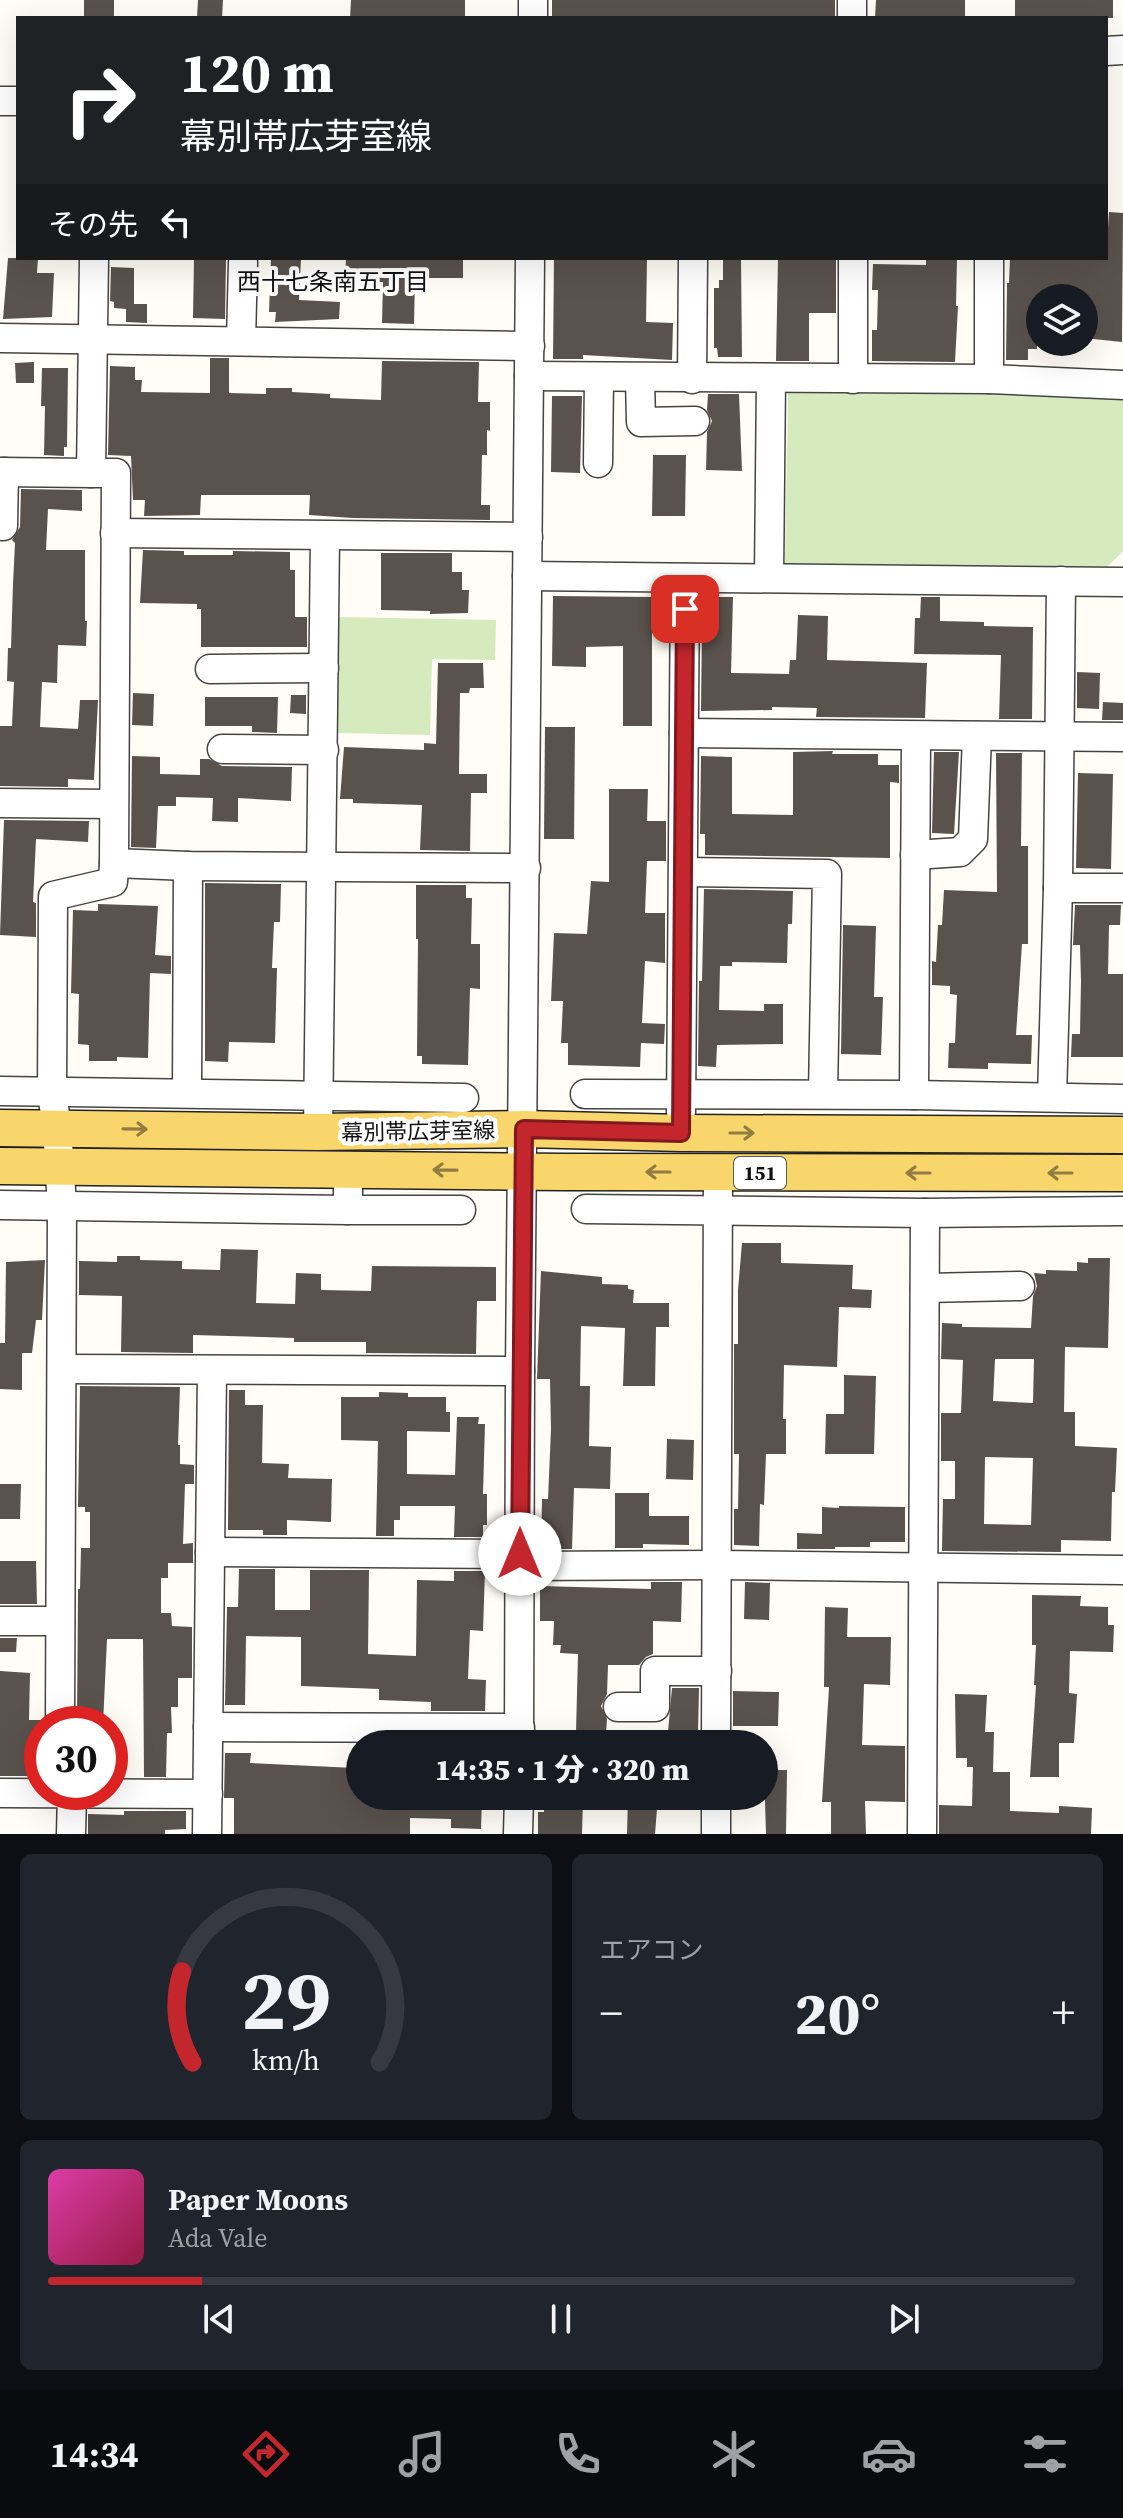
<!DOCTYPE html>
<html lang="ja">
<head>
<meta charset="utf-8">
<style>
	body { margin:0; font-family:"Source Serif 4","Noto Sans JP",serif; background:#20242c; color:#f1f3f6; height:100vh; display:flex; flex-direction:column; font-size:30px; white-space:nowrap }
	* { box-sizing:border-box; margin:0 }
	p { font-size:26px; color:#9ea1a6 }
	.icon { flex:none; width:44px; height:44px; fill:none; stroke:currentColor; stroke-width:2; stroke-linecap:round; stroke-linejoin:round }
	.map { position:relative; height:1834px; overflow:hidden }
	.side { display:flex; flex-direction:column; gap:20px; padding:20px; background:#0d0f14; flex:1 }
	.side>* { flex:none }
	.banner { position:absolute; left:16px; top:16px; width:1092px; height:244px; border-radius:0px; box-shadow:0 8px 32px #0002; background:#202124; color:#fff; overflow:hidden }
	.tools { position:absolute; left:1026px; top:284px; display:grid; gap:16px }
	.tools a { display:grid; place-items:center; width:72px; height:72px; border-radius:50%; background:#171b24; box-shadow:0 8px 32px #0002; font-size:40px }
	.speed { position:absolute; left:24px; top:1706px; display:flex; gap:16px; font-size:40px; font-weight:700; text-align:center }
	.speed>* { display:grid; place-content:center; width:104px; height:104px; border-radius:50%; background:#171b24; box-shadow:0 8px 32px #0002; line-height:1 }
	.speed .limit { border:12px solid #d22; background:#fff; color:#111 }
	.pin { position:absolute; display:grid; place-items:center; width:68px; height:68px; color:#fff; margin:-34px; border-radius:16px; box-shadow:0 4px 12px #0006 }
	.me { position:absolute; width:88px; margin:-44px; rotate:0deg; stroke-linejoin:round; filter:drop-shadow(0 0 6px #0008) }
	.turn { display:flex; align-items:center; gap:28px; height:168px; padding:0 32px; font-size:36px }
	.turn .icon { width:104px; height:104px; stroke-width:2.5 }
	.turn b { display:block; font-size:56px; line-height:68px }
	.then { display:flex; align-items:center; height:76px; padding:0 32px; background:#0003; gap:16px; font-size:30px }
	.big { font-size:60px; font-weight:800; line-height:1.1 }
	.side .card { flex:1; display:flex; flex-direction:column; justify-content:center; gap:12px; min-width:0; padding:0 28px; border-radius:12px; background:#20242c }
	.side .dial { align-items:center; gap:0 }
	.dial svg { height:208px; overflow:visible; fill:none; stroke:#363941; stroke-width:7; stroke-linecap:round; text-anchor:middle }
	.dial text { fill:#f1f3f6; stroke:none }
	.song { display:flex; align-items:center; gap:24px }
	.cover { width:96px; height:96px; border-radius:12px; background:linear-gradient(135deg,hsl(320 70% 55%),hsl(340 70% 35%)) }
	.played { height:8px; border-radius:4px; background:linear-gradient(90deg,#c4262e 15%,#363941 15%) }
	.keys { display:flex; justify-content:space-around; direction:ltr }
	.heat { display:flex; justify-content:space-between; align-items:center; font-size:44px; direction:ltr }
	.side .tiles { flex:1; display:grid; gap:20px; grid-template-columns:1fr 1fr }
	.card:last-child { grid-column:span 2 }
	.trip { position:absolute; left:346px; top:1730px; width:432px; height:80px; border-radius:40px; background:#171b24; box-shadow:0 8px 32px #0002; font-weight:800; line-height:80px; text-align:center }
	.tab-bar { display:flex; height:128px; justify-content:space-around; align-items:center; background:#090b0e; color:#9ea1a6 }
	.tab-bar .icon { width:56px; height:56px }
	.tab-bar .active { color:#c4262e }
	.tab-bar b { font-size:36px; color:#f1f3f6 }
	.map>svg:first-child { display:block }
</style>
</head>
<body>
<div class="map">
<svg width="1123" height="1834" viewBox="0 0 1123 1834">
	<rect width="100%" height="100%" fill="#fffdf5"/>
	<!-- green -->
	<g fill="#d5ebbd">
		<path d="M788 393 1117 395 1123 401V551L1107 567 785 563Z"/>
		<path d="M339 617 496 620 495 660 432 659 430 735 337 733Z"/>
	</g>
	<!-- building -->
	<g fill="#5a524d" fill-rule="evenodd">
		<rect x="84" y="0" width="30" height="18"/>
		<path d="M198 0H223L222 18H197Z"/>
		<path d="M351 0H465V18H350Z"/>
		<rect x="552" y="0" width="283" height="18"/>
		<path d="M876 0H965V18H875Z"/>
		<rect x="1015" y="0" width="98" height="18"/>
		<path d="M1109 212 1123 213 1122 342 1084 338V295L1037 294V349H1028V360H1006L1007 283H1009L1010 258H1106Z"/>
		<path d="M8 258H38L37 273H54L52 317 3 319Z"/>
		<path d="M271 258H301L299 300 340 302 339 319 275 322 276 312H269Z"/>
		<path d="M346 258H463V278H415L414 324 382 323 383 282 345 281Z"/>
		<path d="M554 258H647L646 322 673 323 672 360 583 355V359H553Z"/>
		<path d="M723 258H741L742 357H718L717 348H714V288H719V280H723Z"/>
		<path d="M778 258H836V313H809V361H776Z"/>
		<path d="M926 258H957L956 306H958L955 362 872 361V330H877L878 290H872L873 264 926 265Z"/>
		<path d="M194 259 226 260 225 319 193 318Z"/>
		<path d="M111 267 134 268V304H147V323L126 322V309L114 308V302L110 301Z"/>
		<path d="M210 358H229V393L266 394V388H292V392L330 394V398L381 400 382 361 479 362 478 402H490V431L487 430V455H482L481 505H490V520L353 518 309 515 310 495H201L200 515 144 516 145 500H133L131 456 108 455 110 366 135 367V380H142L141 392 210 393Z"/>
		<path d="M34 362V383H16L15 363Z"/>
		<path d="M42 368H68L67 447H64V456L44 455 45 406H41Z"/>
		<path d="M708 394H739L742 471 706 470 707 432 712 421 707 410Z"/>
		<path d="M552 396H582L580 473 551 472Z"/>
		<path d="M653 455H686L685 516H652Z"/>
		<path d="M21 489 82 490V511L48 509 46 550H85V621H87L86 646 58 645 57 683 42 682 40 727 78 729 80 700H98L94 780 68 779V787L0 786V726H12L14 682 7 681 8 648H11L13 584 15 543 12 540 20 527Z"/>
		<path d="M143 550 184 551V555H233V551L290 552V570H295V617H307V647H201V609H197V604L140 603Z"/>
		<path d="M381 553H452V572H462V590H469L468 613 430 614V611L381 610Z"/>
		<path d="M553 596 652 597V726H623V646L586 647V667L552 666Z"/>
		<path d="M706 597H733L731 673 789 674 790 660H796L798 615 828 616 827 660 927 663 925 718 816 717 817 708 772 707V710L701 711 702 620H705Z"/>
		<path d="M921 597H940V621L984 622V626L1033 627 1032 719H999L1001 655 914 654 915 618H920Z"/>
		<path d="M438 663H483L484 688H470L469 693H460L459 774H487V793H471L470 851 420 850 422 805 353 803V799H340L344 747 424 750V743L436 744Z"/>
		<path d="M1077 672 1100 673 1099 709 1077 708Z"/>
		<path d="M133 693 154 694 153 726 132 725Z"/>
		<path d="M291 695H306V714L290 713Z"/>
		<path d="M205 697H278L277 733 252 732V726H205Z"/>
		<path d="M1103 702 1123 703V720H1102Z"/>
		<path d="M545 727H575L574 839H544Z"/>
		<path d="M833 751 832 754H878V765H899V783L890 782V858L705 855V834H700L701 756 732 757V814L793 815V752Z"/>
		<path d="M934 752H959L954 834 932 833Z"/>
		<path d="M996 753H1022L1021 846H1028V944H1022L1016 1035H1032L1031 1064 988 1063V1069L948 1068 949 1043H955L957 995 950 994V986L932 985V961L936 962 938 925H942L944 890 997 892Z"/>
		<path d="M132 756 160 757V774L200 775V759H209L222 766 292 767 291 801 238 798V822L212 821 213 798 176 797V806H158L156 848 131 847Z"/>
		<path d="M1078 773 1113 774 1111 869 1076 868Z"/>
		<path d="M609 789H648L647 821H666V861H647L645 913H665V963L645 961 642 1023 665 1024 664 1044 641 1043 640 1067 568 1065V1043H561L563 1001H551L554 933 587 934 591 881 609 882Z"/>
		<path d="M4 820 89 821 88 842 36 839 33 902 36 903V937L0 935Z"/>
		<path d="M205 883 281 884 280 922H274L272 968H277L275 1043 229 1042 228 1062 205 1061Z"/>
		<path d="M416 885H466V898H472L471 944H480V989L470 988 468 1065 422 1064V1056H417L418 939H416Z"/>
		<path d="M704 889 793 891 792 924H788L787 963 732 962V966H720L719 1010 764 1011V1004H783V1044L717 1045 716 1067 698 1066 699 981H702Z"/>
		<path d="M98 904 158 906 155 955 171 956V974L150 973 148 1058 117 1057V1061H89V1045L78 1044 79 994 71 993 73 910 98 911Z"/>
		<path d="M1075 905H1121L1120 925H1109L1108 974H1123V1057H1071L1072 1034H1080L1081 981 1080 945H1073Z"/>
		<path d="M843 925 876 926 874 997H883L881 1055 841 1054Z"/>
		<path d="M742 1243H781V1263L853 1265 852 1289 872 1290 871 1308 839 1307 837 1367 784 1365 783 1419H786V1454H766L764 1505 760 1504 759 1546 734 1545V1509H738L739 1454H734V1344H738V1290Z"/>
		<path d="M221 1249 258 1250 256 1303 295 1304 296 1273 321 1274V1290L371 1291 372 1266 496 1267V1301H477L476 1354 366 1353V1342H294V1338L193 1335V1353L121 1352 122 1296 79 1295V1261L117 1262V1256H140V1260L182 1261V1269L220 1270Z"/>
		<path d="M1088 1258H1110L1108 1348 1065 1347 1064 1412H1075V1446L1117 1448 1115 1492H1112L1111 1541 1061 1540V1552L942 1551 943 1499H955V1461H941V1413H961L963 1360 941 1359 942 1323 962 1324V1327L1031 1328 1033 1296 1037 1286 1034 1273 1046 1274V1270L1077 1271V1262L1088 1263ZM995 1359H1034L1033 1403 993 1401ZM985 1457 1033 1458 1031 1525 984 1524Z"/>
		<path d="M45 1260 42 1320H36L32 1353H22V1390L0 1389V1343H5L6 1262Z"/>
		<path d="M541 1271 602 1277V1284L628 1285V1289L634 1290 633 1303H669V1327H656L655 1386H623L625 1328 581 1326 580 1386H590L589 1446 611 1447 610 1489 574 1488 572 1549H541L542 1499H548L551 1429 550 1379H537Z"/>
		<path d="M844 1375 876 1376 874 1454H825L826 1414H844Z"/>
		<path d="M80 1386 180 1387 178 1445H180V1464L194 1465V1484H185L183 1544 193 1543V1563H168V1578H161V1613H171L172 1626 192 1627V1678H178V1707H171L172 1733H167L166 1777H144L143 1639H107L103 1724H77L78 1589H80L81 1548H90V1512H85V1507H78Z"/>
		<path d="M229 1390H245V1405H263L262 1463 289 1464 288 1478 332 1479 331 1522 287 1520V1535H263V1530H228Z"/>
		<path d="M379 1392 408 1393V1397H446V1412H450V1432L407 1431V1474L455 1475 457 1417H479L478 1424H485L483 1494H487V1525H483V1537H454L455 1506H400V1520H394V1536H376L378 1441 341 1440V1397H379Z"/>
		<path d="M667 1439 694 1440 693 1480 666 1479Z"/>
		<path d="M0 1484H21L20 1519H0Z"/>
		<path d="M615 1493H649V1516H689V1545L643 1544V1548H615Z"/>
		<path d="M839 1506 905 1507V1542H870V1547H835V1549H797V1533L822 1534V1507L839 1508Z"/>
		<path d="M0 1561H36L37 1604H0Z"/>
		<path d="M239 1569H275V1610H310V1570H369L368 1654 416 1656 417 1580 454 1581V1571H485L483 1631 470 1630 468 1679 486 1680 485 1711H431V1702L379 1700V1689L301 1686V1637L246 1636 245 1705H225L227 1607H238Z"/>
		<path d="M651 1582H682L681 1622 653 1621V1654L646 1657 639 1665H608L607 1694 601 1706 607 1719 606 1733 576 1732 578 1654 560 1653 561 1645H553L554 1621H540V1586L651 1589Z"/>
		<path d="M745 1582 770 1583 769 1620 744 1619Z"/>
		<path d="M1032 1595 1081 1596 1080 1606 1108 1607V1625H1114L1113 1652 1070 1651 1069 1693 1077 1694 1074 1743H1059V1777H1030L1036 1685H1034L1036 1645H1032Z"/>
		<path d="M825 1607 848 1608 847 1637H891L890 1685 864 1684 862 1745 905 1746V1802L865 1801 866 1834H831V1802H822L829 1687H824Z"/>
		<path d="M0 1638H17L16 1652H0Z"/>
		<path d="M0 1671 30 1673 29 1720H42V1776H0Z"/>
		<path d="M672 1688H699L698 1733 668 1732Z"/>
		<path d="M733 1691 779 1692 778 1726H733Z"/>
		<path d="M955 1694 987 1695 985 1732H994L993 1772H1010V1811L1059 1813V1806L1092 1808 1091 1834H939V1805L972 1806 973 1767H967V1758H956Z"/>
		<path d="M225 1753H251L250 1763 355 1768V1771H360V1796H482L481 1829 451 1828V1819L410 1818V1834H234V1798H224Z"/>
		<path d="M764 1770H787L786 1834H766Z"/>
		<path d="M628 1796H658L655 1834H627Z"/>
		<path d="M548 1797 583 1798 582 1834H538V1812H544V1806H548Z"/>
		<path d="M124 1811H186V1829L165 1830V1834H88V1814L124 1815Z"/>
	</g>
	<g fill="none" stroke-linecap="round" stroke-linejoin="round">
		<defs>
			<g id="minor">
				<path d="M533 0V18"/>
				<path d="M852 18V0"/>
				<path d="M1106 51 1123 50"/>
				<path d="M0 101H18"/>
				<path d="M853 258V379"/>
				<path d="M0 338 530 346"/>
				<path d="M241 341 243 262"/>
				<path d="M529 376 989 379 1123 385"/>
				<path d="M640 378 641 422 695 421"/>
				<path d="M692 379 693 258"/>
				<path d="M989 379V258"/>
				<path d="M598 463 599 377"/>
				<path d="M0 472 91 473"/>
				<path d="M3 526 4 472"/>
				<path d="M115 533 528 537"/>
				<path d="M527 576 1123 582"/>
				<path d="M769 577 771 378"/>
				<path d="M210 669 324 668"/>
				<path d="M684 733 1123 737"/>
				<path d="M222 749 324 750"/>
				<path d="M0 803 113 804"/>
				<path d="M915 855 960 852 973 839 977 736"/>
				<path d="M114 863 188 866 526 868"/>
				<path d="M684 872 827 874 823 1094"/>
				<path d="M1058 888H1123"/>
				<path d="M0 1091 464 1098"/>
				<path d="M187 1093 188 866"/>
				<path d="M585 1094 914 1095 916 736"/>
				<path d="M914 1095 1123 1099"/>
				<path d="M1052 1097 1058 888 1061 581"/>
				<path d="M681 1112 685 578"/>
				<path d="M318 1132 325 537"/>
				<path d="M0 1205 348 1210V1169"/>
				<path d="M586 1209 925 1213 1123 1211"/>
				<path d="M348 1210H461"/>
				<path d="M925 1288 1020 1286"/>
				<path d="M62 1369 520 1371"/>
				<path d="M210 1552 520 1554"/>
				<path d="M520 1566 717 1565 1123 1570"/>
				<path d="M0 1621H60"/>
				<path d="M618 1707H655V1671H717"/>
				<path d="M60 1724 62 1205 57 1128 52 1093 53 896 113 882 114 863 116 473H91L94 258"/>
				<path d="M208 1727 520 1728"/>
				<path d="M519 1744 520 1371 530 258"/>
				<path d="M716 1744 718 1172"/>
				<path d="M0 1793 208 1794"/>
				<path d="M71 1834 72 1794"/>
				<path d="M207 1834 212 1371"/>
				<path d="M518 1834 519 1796"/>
				<path d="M716 1834V1796"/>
				<path d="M922 1834 925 1213"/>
			</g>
			<g id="major">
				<path d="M0 1128 318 1132 524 1129 681 1133 1123 1135"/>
				<path d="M0 1166 564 1172 1123 1173"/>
			</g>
		</defs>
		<!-- minor casing -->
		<use href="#minor" stroke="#444" stroke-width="31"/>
		<!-- major casing -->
		<use href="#major" stroke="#222" stroke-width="39"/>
		<!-- minor -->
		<use href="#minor" stroke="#fff" stroke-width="28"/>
		<!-- major -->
		<use href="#major" stroke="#f9d66b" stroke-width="36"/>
	</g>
	<!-- one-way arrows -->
	<defs><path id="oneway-shaft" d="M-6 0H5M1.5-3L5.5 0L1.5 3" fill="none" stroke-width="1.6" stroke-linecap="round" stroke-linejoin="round" transform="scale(2)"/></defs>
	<g stroke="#917d42">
		<use href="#oneway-shaft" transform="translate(135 1129) rotate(1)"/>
		<use href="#oneway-shaft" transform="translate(742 1133)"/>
		<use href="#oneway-shaft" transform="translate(445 1170) rotate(-179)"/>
		<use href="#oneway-shaft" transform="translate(658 1172) rotate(-180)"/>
		<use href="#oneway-shaft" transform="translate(918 1173) rotate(180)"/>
		<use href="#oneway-shaft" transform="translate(1060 1173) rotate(180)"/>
	</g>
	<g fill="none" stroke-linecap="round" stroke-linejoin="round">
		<defs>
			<path id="route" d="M520 1554 524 1129 681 1133 685 609"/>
		</defs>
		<!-- route casing -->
		<use href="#route" stroke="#7f191e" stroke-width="20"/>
		<!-- route -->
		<use href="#route" stroke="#c4262e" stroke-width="14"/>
	</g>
	<g text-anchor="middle" stroke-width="8" stroke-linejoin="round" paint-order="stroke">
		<!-- shield labels -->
		<rect fill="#fff" stroke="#585858" stroke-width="2" x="734" y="1157" width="52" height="32" rx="6"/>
		<g font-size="20" font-weight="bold" fill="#111">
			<text x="760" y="1180">151</text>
		</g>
		<!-- street labels -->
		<g font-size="22" fill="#111" stroke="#fff">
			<text transform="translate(418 1131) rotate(-1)" y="8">幕別帯広芽室線</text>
		</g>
		<!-- neighbourhood labels -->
		<g font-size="24" fill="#111" stroke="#fff">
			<text x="333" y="290">西十七条南五丁目</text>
		</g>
	</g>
</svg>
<div class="tools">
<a><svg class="icon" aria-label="layers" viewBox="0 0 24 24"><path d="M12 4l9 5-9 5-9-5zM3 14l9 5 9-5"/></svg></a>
</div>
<div class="speed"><div class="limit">30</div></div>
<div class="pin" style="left:685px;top:609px;background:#d93025"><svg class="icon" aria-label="arrive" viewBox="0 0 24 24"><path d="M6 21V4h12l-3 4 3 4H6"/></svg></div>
<svg class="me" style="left:520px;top:1554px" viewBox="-20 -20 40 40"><circle r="19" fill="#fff"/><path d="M0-13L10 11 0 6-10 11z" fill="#c4262e"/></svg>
<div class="trip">14:35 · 1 分 · 320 m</div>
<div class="banner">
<div class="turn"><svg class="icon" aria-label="right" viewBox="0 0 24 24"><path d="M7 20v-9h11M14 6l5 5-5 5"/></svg><div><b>120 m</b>幕別帯広芽室線</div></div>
<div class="then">その先<svg class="icon" aria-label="left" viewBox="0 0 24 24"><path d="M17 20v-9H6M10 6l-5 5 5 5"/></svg></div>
</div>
</div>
<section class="side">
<div class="tiles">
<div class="card dial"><svg viewBox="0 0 100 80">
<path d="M14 69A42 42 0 1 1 86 69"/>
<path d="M14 69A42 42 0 0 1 10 34" stroke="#c4262e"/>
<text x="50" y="56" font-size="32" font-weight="700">29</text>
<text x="50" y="72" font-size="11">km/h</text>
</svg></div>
<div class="card"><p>エアコン</p>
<div class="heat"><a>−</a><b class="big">20°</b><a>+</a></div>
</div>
<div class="card">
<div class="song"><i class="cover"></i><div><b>Paper Moons</b><p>Ada Vale</p></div></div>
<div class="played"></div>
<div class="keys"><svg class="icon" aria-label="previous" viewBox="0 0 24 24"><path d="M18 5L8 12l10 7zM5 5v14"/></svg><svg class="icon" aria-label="pause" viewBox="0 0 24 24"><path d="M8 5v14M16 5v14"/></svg><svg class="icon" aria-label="next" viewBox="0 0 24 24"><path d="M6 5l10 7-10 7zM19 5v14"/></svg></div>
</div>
</div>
</section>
<nav class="tab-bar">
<b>14:34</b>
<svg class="icon active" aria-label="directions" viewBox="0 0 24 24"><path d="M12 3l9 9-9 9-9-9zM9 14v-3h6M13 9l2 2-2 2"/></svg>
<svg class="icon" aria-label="music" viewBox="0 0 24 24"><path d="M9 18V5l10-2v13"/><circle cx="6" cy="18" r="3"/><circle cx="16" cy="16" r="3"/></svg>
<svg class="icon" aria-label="phone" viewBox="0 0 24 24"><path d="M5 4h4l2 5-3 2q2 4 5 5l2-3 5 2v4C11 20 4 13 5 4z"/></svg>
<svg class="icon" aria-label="climate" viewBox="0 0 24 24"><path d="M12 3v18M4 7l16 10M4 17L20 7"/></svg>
<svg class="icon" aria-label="car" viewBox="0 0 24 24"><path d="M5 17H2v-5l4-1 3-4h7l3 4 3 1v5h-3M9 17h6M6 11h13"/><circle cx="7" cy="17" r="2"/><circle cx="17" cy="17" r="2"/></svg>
<svg class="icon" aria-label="filters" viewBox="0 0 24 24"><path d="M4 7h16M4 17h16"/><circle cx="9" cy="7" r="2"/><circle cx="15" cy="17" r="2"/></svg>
</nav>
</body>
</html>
